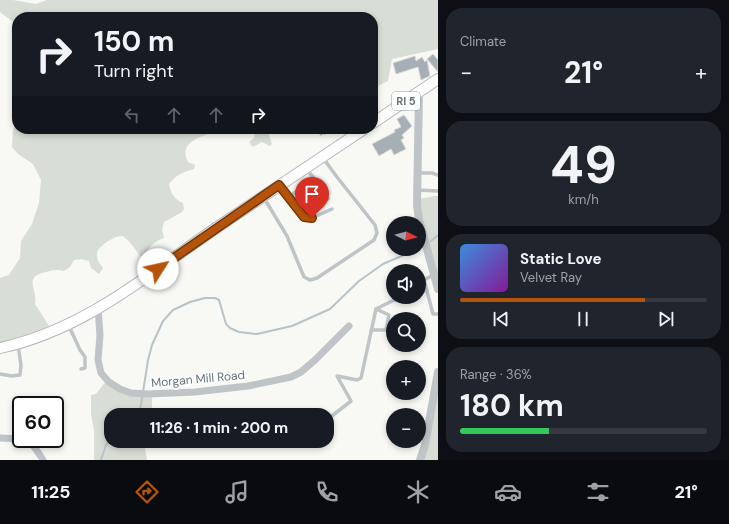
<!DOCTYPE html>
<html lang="en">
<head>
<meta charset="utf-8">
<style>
	body { margin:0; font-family:"DM Sans",sans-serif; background:#20242c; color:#f1f3f6; height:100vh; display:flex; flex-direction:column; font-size:15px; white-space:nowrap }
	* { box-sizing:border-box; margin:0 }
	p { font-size:13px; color:#9ea1a6 }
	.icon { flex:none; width:22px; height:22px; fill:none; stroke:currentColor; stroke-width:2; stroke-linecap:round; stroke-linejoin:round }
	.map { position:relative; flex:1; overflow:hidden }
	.sheet { display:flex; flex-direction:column; gap:8px; padding:8px; background:#0d0f14; width:291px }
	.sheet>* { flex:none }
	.hud { position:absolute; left:12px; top:12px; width:366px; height:122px; border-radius:16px; box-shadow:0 2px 6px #0003; background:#171b24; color:#f1f3f6; overflow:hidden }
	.needle { width:26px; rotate:96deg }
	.tools { position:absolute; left:386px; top:216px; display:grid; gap:8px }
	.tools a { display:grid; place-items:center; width:40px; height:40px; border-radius:50%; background:#171b24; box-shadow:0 2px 6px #0003; font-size:20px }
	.speed { position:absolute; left:12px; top:396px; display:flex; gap:8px; font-size:20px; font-weight:700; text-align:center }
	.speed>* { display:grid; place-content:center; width:52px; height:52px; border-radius:50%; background:#171b24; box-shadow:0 2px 6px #0003; line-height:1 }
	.speed .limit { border:2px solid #111; border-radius:6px; background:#fff; color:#111 }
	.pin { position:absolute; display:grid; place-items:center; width:34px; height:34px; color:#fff; margin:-41px -17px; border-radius:50% 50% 50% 0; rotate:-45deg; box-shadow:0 0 4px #0007 }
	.pin .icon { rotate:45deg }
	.me { position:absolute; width:44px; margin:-22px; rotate:55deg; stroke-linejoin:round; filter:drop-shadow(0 0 3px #0008) }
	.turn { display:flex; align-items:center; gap:14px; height:84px; padding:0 16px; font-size:18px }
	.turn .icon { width:52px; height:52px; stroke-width:2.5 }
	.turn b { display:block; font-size:28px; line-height:34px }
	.lanes { display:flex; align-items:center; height:38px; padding:0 16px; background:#0003; justify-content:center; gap:20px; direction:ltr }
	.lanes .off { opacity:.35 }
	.big { font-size:30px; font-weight:700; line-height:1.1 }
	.sheet .widget { flex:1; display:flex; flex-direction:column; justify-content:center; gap:6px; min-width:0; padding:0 14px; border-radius:16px; background:#20242c }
	.sheet .dial { align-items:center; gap:0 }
	.dial b { font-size:52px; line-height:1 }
	.song { display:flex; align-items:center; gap:12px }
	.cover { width:48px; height:48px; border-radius:6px; background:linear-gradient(135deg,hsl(210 70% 55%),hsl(290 70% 35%)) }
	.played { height:4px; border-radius:2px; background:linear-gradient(90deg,#b45309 75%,#363941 75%) }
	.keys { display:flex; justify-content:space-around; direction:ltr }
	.heat { display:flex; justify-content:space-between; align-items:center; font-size:22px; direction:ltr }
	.charge { height:6px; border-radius:3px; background:linear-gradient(90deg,#34c759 36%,#363941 0) }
	.trip { position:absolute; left:104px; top:408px; width:230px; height:40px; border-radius:16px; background:#171b24; box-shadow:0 2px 6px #0003; font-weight:700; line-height:40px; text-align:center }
	.menu { display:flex; height:64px; justify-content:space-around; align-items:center; background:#090b0e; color:#9ea1a6 }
	.menu .icon { width:28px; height:28px }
	.menu .selected { color:#b45309 }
	.menu b { font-size:18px; color:#f1f3f6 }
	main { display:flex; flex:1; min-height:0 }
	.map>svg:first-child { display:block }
</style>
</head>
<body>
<main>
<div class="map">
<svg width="438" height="460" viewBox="0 0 438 460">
	<rect width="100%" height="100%" fill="#f8f8f5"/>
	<!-- green -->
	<g fill="#d8ddd5">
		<path d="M0 0H13L36 4 47 0H438V49L392 59 388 81 374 88 373 87V17H17V25L0 12Z"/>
		<path d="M17 125V129H223C209 135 176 139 188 162L195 165 194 169C183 172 176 175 169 184 171 194 174 199 183 203L184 209 182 212 164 222 162 230 164 238C155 241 149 246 146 255L141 257C137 252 128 238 122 236 115 235 97 247 97 253 96 259 99 263 103 268L99 274 91 268 89 261 81 259 74 260 70 267 64 271C57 269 53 270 46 272 22 277 38 289 35 304L49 326 46 334 0 349V278L9 275 20 258 21 241 32 224 39 203 41 180 33 164 18 154 12 147 13 129Z"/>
		<path d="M255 129H267L272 144 270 146 262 142 253 147 249 142 254 138Z"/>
		<path d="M434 196H438V286L419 220V199Z"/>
		<path d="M438 377V460H420Z"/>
		<path d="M106 381 119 389 152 395V409L148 415H111V441H144L147 460H94V430L91 414V395L96 394Z"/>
	</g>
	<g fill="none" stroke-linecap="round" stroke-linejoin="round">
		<!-- stream -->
		<g stroke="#b7c4c7" stroke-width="2">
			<path d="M431 241 438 235"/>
			<path d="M138 415 141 405 148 360 152 345 163 321 173 310 190 302 205 298H215L219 300 226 324 230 328 239 332 257 334 292 326 330 309 359 281 383 264 420 248"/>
			<path d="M101 460 106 445 111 439"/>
		</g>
	</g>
	<!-- building -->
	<g fill="#a6afb5" stroke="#dad9d8">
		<path d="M433 54 438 60V72L427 59Z"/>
		<path d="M415 56 416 61 422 57 425 62 427 60 430 76 421 80 418 67 396 74 393 63Z"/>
		<path d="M404 115 412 126 402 135 404 138 401 140 406 149 394 155 391 149 379 156 372 144 395 132 394 130 401 127 397 119Z"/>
		<path d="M316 129H334L324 135 323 134 321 136Z"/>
		<path d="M321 186 330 199 318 208 314 202 308 207 302 199Z"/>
	</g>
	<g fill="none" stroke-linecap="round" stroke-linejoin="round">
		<defs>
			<g id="primary">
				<path d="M373 123 438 79"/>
				<path d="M0 348C81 331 147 276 213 230 263 196 314 163 364 129"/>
			</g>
		</defs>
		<!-- primary casing -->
		<use href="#primary" stroke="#b3b8bc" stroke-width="12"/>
		<!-- service -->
		<g stroke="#bfc4c7" stroke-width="3.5">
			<path d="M419 173H432L438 175"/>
			<path d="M280 186 304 217 312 218 332 209"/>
			<path d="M417 190 438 191"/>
			<path d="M288 197 313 181V177L306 169"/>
			<path d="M264 198 287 236 304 277 310 280 317 278 374 240 377 233 375 225 337 177 323 158"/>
			<path d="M433 275 424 280 433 314H438"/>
			<path d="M419 293 427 290"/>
			<path d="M69 326 80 350 85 357V368L81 369"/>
			<path d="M371 330H386L389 315 376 309"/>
			<path d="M0 374 12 376 20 375 21 365 18 345"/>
			<path d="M328 419 351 401 337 376 357 380 361 378 376 309 394 300 404 297"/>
		</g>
		<!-- minor -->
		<g stroke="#bfc4c7" stroke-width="7">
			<path d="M98 308 100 335 98 360 101 373 109 382 120 389 131 393 148 394 195 392 248 386 291 377 301 372 315 360 349 326"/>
			<path d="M0 438 21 439"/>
			<path d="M22 439C32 441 38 452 43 460"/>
		</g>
		<!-- tertiary -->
		<g stroke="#bfc4c7" stroke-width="8">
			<path d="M419 92 417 205 419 220 438 289"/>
			<path d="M420 460 425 445 438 372"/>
		</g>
		<!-- primary -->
		<use href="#primary" stroke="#fff" stroke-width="10"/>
	</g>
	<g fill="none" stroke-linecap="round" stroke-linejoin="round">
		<defs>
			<path id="route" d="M158 269 279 185 304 217 312 218"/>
		</defs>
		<!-- route casing -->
		<use href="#route" stroke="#753606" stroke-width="10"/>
		<!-- route -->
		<use href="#route" stroke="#b45309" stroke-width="7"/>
	</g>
	<g text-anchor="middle" stroke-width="4" stroke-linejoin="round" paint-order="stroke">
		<!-- shield labels -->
		<rect fill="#fff" stroke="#929ea5" stroke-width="1" x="392" y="92" width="28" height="18" rx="3"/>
		<g font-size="11" font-weight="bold" fill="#64757f">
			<text x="406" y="105">RI 5</text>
		</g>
		<!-- street labels -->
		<g font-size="12" fill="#64757f" stroke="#fff">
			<text transform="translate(198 379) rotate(-5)" y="4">Morgan Mill Road</text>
		</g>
	</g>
</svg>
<div class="tools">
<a><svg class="needle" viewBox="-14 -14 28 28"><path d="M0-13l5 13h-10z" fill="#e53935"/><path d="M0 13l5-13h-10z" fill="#9ea1a6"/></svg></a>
<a><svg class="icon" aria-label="sound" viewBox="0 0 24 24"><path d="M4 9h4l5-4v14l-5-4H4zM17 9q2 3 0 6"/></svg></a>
<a><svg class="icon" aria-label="search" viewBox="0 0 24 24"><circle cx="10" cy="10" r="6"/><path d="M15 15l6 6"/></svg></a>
<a>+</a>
<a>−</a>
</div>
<div class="speed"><div class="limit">60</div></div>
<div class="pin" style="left:312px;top:218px;background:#d93025"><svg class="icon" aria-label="arrive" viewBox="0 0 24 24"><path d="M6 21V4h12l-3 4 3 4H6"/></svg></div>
<svg class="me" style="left:158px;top:269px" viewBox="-20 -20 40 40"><circle r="19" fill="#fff"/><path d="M0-13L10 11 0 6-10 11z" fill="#b45309"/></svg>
<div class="trip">11:26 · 1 min · 200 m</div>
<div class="hud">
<div class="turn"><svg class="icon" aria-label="right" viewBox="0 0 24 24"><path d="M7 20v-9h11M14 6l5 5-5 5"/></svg><div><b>150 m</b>Turn right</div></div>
<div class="lanes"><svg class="icon off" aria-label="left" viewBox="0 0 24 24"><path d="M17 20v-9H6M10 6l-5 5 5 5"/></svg><svg class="icon off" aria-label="ahead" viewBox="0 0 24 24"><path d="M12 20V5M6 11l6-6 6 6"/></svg><svg class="icon off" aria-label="ahead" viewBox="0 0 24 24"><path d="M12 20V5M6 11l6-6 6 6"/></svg><svg class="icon" aria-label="right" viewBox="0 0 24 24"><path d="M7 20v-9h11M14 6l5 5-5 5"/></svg></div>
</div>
</div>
<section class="sheet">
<div class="widget"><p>Climate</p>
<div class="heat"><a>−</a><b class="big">21°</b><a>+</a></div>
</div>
<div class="widget dial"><b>49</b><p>km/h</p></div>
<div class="widget">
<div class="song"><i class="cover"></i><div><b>Static Love</b><p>Velvet Ray</p></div></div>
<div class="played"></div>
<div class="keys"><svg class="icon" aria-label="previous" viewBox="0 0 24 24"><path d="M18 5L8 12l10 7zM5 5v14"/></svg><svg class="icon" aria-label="pause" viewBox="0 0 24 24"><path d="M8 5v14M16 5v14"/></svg><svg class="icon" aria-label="next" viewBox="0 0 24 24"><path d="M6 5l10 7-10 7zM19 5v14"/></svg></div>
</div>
<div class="widget"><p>Range · 36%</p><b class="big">180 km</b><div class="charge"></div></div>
</section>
</main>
<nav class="menu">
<b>11:25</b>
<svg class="icon selected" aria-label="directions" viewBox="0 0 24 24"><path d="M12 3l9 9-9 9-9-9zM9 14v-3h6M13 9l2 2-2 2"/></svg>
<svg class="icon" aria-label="music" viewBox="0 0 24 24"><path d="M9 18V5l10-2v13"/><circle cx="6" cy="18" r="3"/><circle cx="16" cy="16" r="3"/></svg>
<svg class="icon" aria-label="phone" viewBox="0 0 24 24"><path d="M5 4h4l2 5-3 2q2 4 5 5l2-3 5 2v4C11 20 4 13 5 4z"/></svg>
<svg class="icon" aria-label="climate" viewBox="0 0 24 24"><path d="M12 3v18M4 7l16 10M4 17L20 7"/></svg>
<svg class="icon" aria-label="car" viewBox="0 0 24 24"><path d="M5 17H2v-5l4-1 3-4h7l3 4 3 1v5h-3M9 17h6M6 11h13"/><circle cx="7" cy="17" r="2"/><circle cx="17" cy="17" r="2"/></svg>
<svg class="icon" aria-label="filters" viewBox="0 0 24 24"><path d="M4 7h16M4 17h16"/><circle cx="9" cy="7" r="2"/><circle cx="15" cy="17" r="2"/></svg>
<b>21°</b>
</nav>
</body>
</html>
